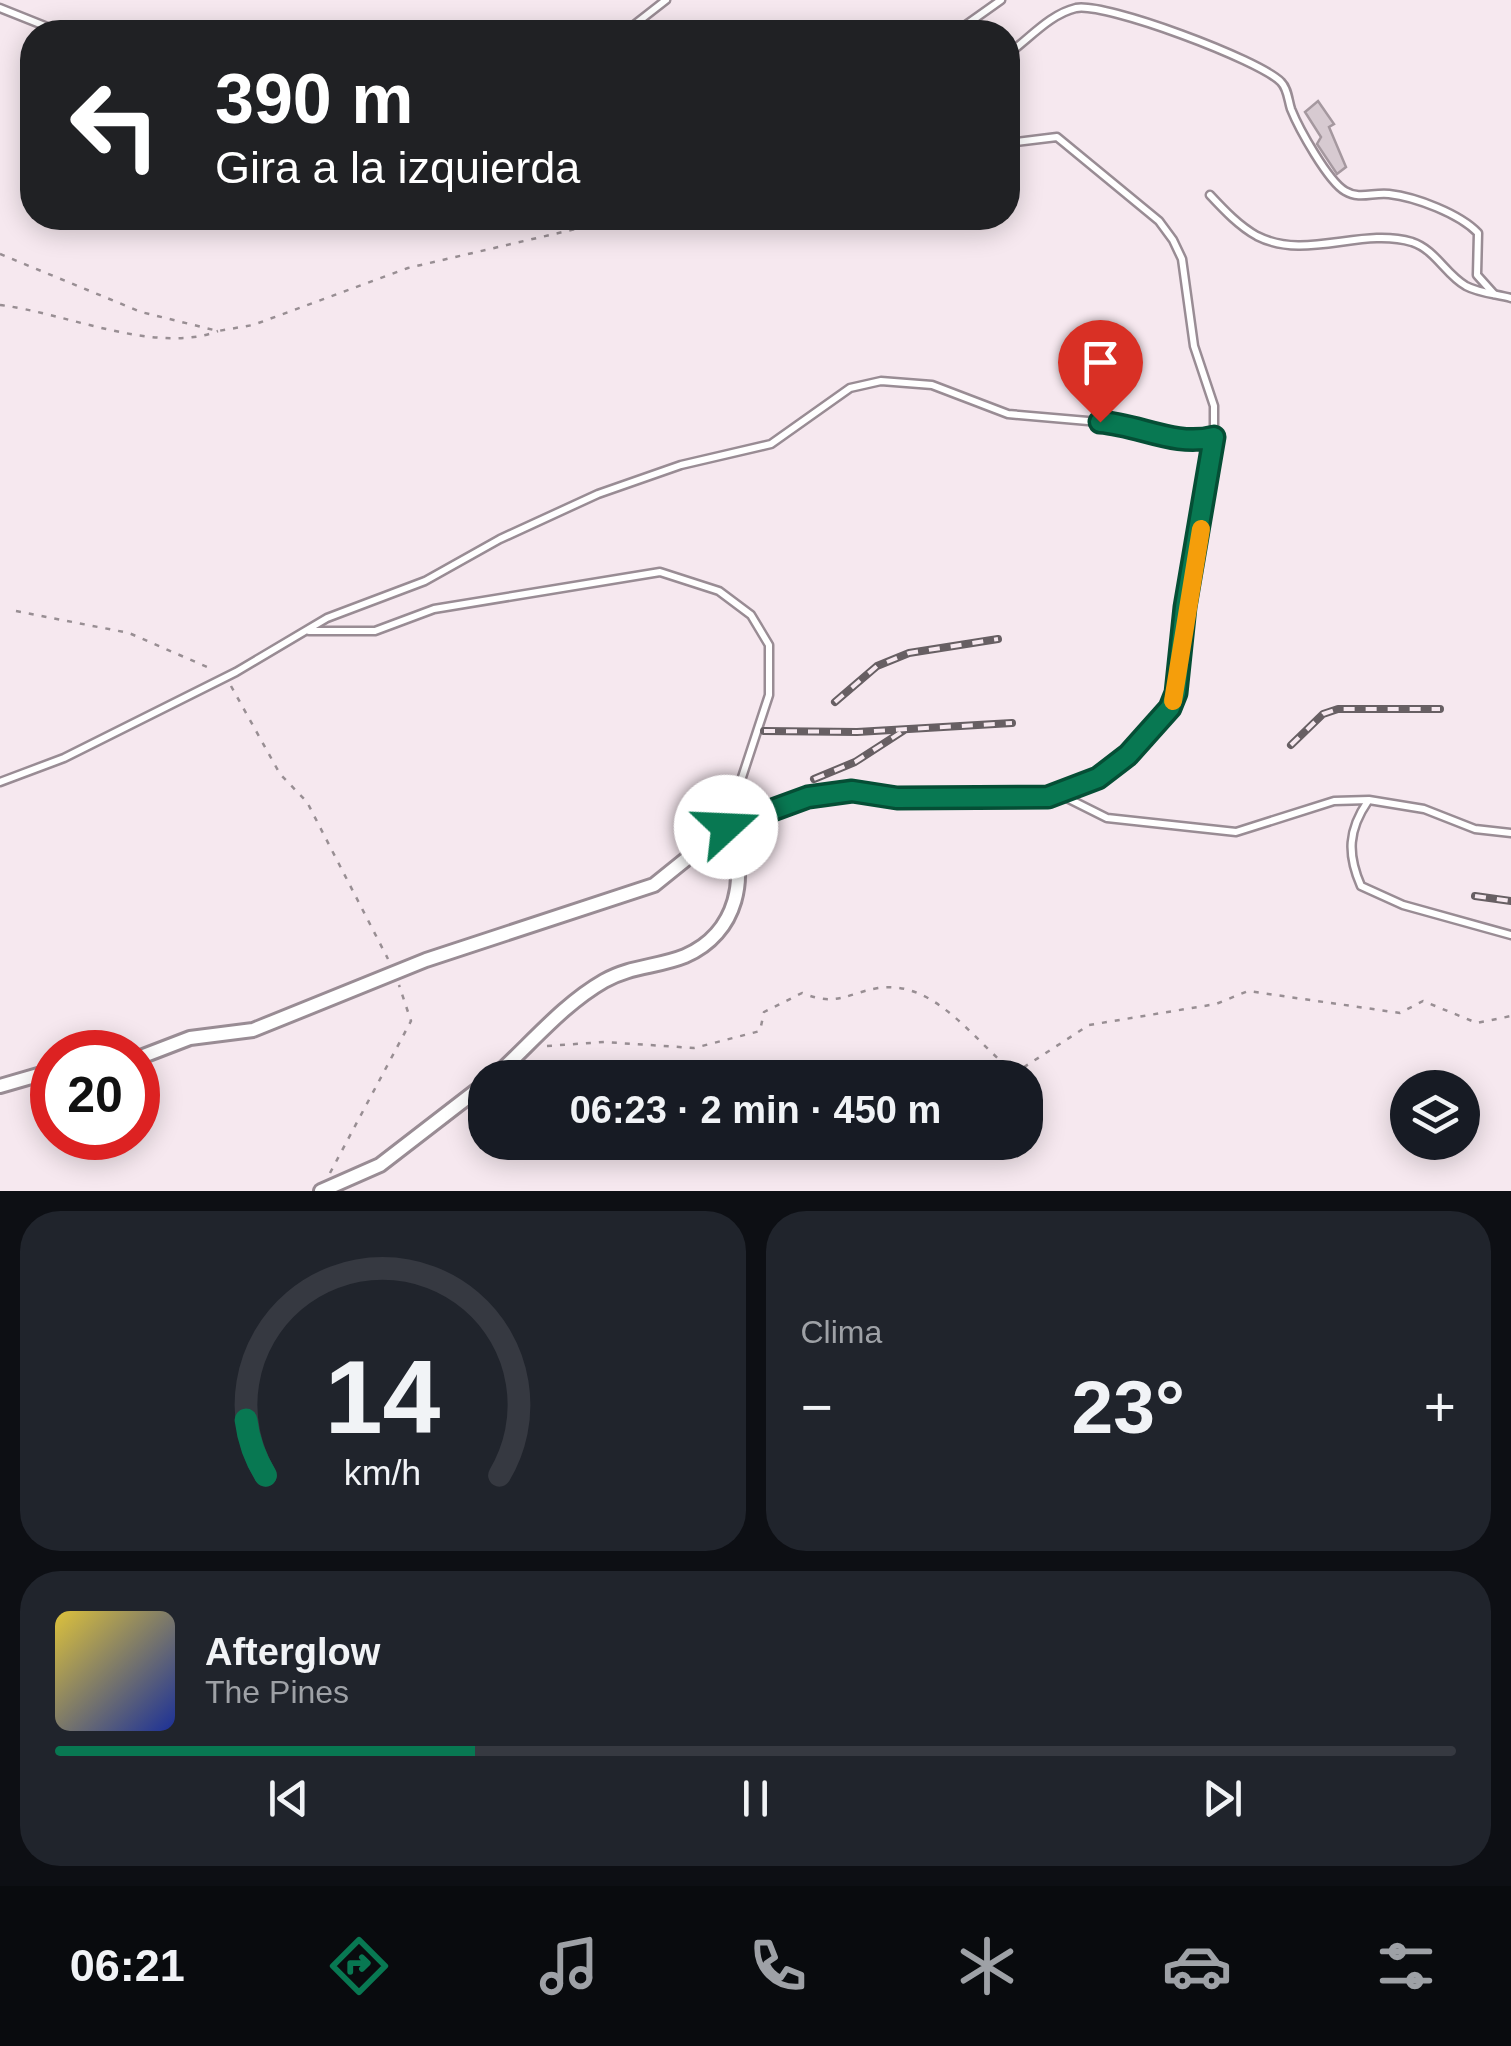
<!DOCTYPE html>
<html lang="es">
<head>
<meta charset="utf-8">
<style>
	body { margin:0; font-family:Arial,sans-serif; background:#20242c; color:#f1f3f6; height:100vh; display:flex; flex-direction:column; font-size:38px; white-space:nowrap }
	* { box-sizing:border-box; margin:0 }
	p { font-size:32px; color:#9ea1a6 }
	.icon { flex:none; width:55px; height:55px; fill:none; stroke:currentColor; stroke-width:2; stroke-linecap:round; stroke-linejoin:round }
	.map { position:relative; height:1191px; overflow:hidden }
	.sheet { display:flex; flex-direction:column; gap:20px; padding:20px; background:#0d0f14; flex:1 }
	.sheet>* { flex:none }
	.hud { position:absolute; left:20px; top:20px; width:1000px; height:210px; border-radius:40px; box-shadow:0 5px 25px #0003; background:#202124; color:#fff; overflow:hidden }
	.tools { position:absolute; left:1390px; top:1070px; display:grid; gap:20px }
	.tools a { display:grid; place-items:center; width:90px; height:90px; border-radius:50%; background:#171b24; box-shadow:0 5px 25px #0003; font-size:50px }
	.speed { position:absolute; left:30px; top:1030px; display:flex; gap:20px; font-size:50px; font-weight:700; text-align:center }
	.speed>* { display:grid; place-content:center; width:130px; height:130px; border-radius:50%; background:#171b24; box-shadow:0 5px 25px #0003; line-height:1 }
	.speed .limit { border:15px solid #d22; background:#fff; color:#111 }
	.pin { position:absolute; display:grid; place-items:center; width:85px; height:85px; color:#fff; margin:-102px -42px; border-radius:50% 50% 50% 0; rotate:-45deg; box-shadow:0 0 10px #0007 }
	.pin .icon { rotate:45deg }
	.me { position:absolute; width:110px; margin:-55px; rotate:70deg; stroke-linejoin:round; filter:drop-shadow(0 0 8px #0008) }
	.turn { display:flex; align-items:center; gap:35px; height:210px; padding:0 30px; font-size:45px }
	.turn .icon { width:130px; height:130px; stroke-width:2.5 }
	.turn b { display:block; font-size:70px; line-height:85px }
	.big { font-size:75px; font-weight:700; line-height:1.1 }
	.sheet .card { flex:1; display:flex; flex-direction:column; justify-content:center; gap:15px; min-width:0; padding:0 35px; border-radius:40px; background:#20242c }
	.sheet .dial { align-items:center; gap:0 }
	.dial svg { height:260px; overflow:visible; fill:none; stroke:#363941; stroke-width:7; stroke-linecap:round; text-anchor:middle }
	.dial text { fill:#f1f3f6; stroke:none }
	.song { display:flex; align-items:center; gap:30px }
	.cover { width:120px; height:120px; border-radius:15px; background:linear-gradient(135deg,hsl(50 70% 55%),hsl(230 70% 35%)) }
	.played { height:10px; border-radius:5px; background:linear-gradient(90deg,#087852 30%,#363941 30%) }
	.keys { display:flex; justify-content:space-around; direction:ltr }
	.heat { display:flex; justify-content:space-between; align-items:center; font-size:55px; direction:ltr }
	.sheet .tiles { flex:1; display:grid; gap:20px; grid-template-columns:1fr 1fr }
	.card:last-child { grid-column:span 2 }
	.trip { position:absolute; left:468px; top:1060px; width:575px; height:100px; border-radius:40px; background:#171b24; box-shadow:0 5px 25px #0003; font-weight:700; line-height:100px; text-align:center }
	.dock { display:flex; height:160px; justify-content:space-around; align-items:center; background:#090b0e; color:#9ea1a6 }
	.dock .icon { width:70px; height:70px }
	.dock .selected { color:#087852 }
	.dock b { font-size:45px; color:#f1f3f6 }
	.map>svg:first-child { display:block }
</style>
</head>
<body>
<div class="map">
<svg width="1511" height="1191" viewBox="0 0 1511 1191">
	<rect width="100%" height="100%" fill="#f6e8ef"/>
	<!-- building -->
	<path fill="#d7cad1" stroke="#a5989f" stroke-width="2.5" d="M1318 101 1334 124 1329 127 1346 167 1337 174 1317 144 1321 137 1305 112Z"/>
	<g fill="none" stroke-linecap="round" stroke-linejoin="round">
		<defs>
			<g id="service">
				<path d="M0 8 60 32"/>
				<path d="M625 32 666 0"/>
				<path d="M956 32 1001 0"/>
				<path d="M1008 54C1029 39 1050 14 1076 8 1105 2 1260 60 1281 82 1288 89 1288 100 1291 109 1299 129 1328 181 1345 191 1360 200 1373 192 1389 194 1416 197 1460 214 1478 233L1477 275 1494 294"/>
				<path d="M1008 143 1057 137 1159 221 1173 240 1182 259 1194 346 1214 406V437L1185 607 1176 693 1170 708 1128 755 1099 778 1048 797"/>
				<path d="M1210 195C1224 210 1239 226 1257 236 1306 261 1361 227 1412 242 1436 250 1445 274 1466 286 1479 293 1496 294 1511 298"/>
				<path d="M309 631H375L434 609 660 572 719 591 751 615 769 645V695L726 826"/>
				<path d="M0 782 64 758 236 672 327 618 425 581 500 539 598 494 681 465 771 444 850 388 881 381 932 385 1008 414 1134 425 1193 443 1214 437"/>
				<path d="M1368 801C1348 830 1347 854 1361 886L1403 905 1511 935"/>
				<path d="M726 827 808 797 852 791 897 798H1067L1107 818 1236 832 1334 801 1369 800 1424 809 1475 829 1511 833"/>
			</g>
			<g id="minor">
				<path d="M138 1058 190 1038 253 1030 426 960 654 885 726 827C751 874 737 934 685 956 658 967 630 966 604 981 562 1005 529 1046 493 1078"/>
				<path d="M0 1086 52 1071"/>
				<path d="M321 1191 380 1165 485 1084"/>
			</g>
		</defs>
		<!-- service casing -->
		<use href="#service" stroke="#998c94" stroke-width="11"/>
		<!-- minor casing -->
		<use href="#minor" stroke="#998c94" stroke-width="18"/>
		<!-- path -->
		<g stroke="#988e93" stroke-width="2.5" stroke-dasharray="5 8" stroke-linecap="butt">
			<path d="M0 254 141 312 218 331 253 325 408 268 623 218"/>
			<path d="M0 305C66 313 156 355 218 331"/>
			<path d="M16 611 129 633 214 670"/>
			<path d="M231 686 280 774 307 802 388 959"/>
			<path d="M547 1046 604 1042 694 1048 760 1031 764 1012 802 993C837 1007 845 994 878 988 936 979 976 1044 1015 1073L1089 1025 1216 1004 1248 991 1400 1013 1423 1001 1477 1023 1511 1016"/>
			<path d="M330 1173 411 1021 399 985"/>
		</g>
		<!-- service -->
		<use href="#service" stroke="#fff" stroke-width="6"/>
		<!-- minor -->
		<use href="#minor" stroke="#fff" stroke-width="12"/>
		<defs>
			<g id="rail">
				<path d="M835 702 877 666 909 653 998 639"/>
				<path d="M764 731 857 732 1012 723"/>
				<path d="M1291 745 1323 714 1338 709H1440"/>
				<path d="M814 779 855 762 903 731"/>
				<path d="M1475 896 1511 901"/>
			</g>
		</defs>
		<!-- rail casing -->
		<use href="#rail" stroke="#675f63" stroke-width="8"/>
		<!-- rail -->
		<use href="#rail" stroke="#f6e8ef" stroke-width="4" stroke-dasharray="11" stroke-linecap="butt"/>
	</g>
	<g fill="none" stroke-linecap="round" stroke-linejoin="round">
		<defs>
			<path id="route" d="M726 827 808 797 852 791 897 798 1048 797 1098 778 1128 755 1170 708 1176 693 1185 607 1214 437C1175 447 1140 425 1100 422"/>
		</defs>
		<!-- route casing -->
		<use href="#route" stroke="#054e35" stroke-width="25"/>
		<!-- route -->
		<use href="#route" stroke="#087852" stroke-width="18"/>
		<!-- slow -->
		<path stroke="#f59e0b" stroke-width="18" d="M1173 701 1201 529"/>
	</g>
</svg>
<div class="tools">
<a><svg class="icon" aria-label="layers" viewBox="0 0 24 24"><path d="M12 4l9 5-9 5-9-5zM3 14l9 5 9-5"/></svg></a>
</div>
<div class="speed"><div class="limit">20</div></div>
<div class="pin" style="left:1100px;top:422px;background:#d93025"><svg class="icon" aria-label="arrive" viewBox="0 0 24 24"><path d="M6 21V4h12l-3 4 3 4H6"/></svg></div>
<svg class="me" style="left:726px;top:827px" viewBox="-20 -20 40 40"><circle r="19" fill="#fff"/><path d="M0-13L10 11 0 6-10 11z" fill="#087852"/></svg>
<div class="trip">06:23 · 2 min · 450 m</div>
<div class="hud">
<div class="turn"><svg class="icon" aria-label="left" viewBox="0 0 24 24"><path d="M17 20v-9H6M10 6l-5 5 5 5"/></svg><div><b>390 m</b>Gira a la izquierda</div></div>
</div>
</div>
<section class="sheet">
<div class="tiles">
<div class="card dial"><svg viewBox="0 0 100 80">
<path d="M14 69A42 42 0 1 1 86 69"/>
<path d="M14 69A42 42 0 0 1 8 52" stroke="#087852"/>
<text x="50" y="56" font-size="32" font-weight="700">14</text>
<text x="50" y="72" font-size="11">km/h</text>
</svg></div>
<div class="card"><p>Clima</p>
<div class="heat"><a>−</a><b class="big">23°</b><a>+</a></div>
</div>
<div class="card">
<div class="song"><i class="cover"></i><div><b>Afterglow</b><p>The Pines</p></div></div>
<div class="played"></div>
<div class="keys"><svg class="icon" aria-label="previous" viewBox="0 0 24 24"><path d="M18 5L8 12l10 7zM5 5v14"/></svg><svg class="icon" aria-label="pause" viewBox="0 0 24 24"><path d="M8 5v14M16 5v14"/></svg><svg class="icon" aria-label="next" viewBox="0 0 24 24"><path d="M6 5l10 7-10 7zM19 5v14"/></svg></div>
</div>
</div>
</section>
<nav class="dock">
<b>06:21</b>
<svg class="icon selected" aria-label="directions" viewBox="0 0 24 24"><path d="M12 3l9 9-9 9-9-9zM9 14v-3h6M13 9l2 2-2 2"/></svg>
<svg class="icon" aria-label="music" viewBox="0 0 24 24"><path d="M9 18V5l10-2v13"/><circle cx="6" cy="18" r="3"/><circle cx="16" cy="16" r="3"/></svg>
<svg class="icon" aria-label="phone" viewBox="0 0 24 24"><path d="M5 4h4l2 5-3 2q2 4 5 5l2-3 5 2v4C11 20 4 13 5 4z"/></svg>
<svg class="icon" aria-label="climate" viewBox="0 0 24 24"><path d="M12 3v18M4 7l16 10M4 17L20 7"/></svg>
<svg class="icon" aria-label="car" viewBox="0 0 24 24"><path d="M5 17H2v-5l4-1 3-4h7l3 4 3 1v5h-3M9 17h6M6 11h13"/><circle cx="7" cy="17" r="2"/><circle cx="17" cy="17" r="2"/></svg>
<svg class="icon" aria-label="filters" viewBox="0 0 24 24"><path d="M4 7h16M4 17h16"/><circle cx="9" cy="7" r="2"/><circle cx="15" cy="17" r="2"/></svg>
</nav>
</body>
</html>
